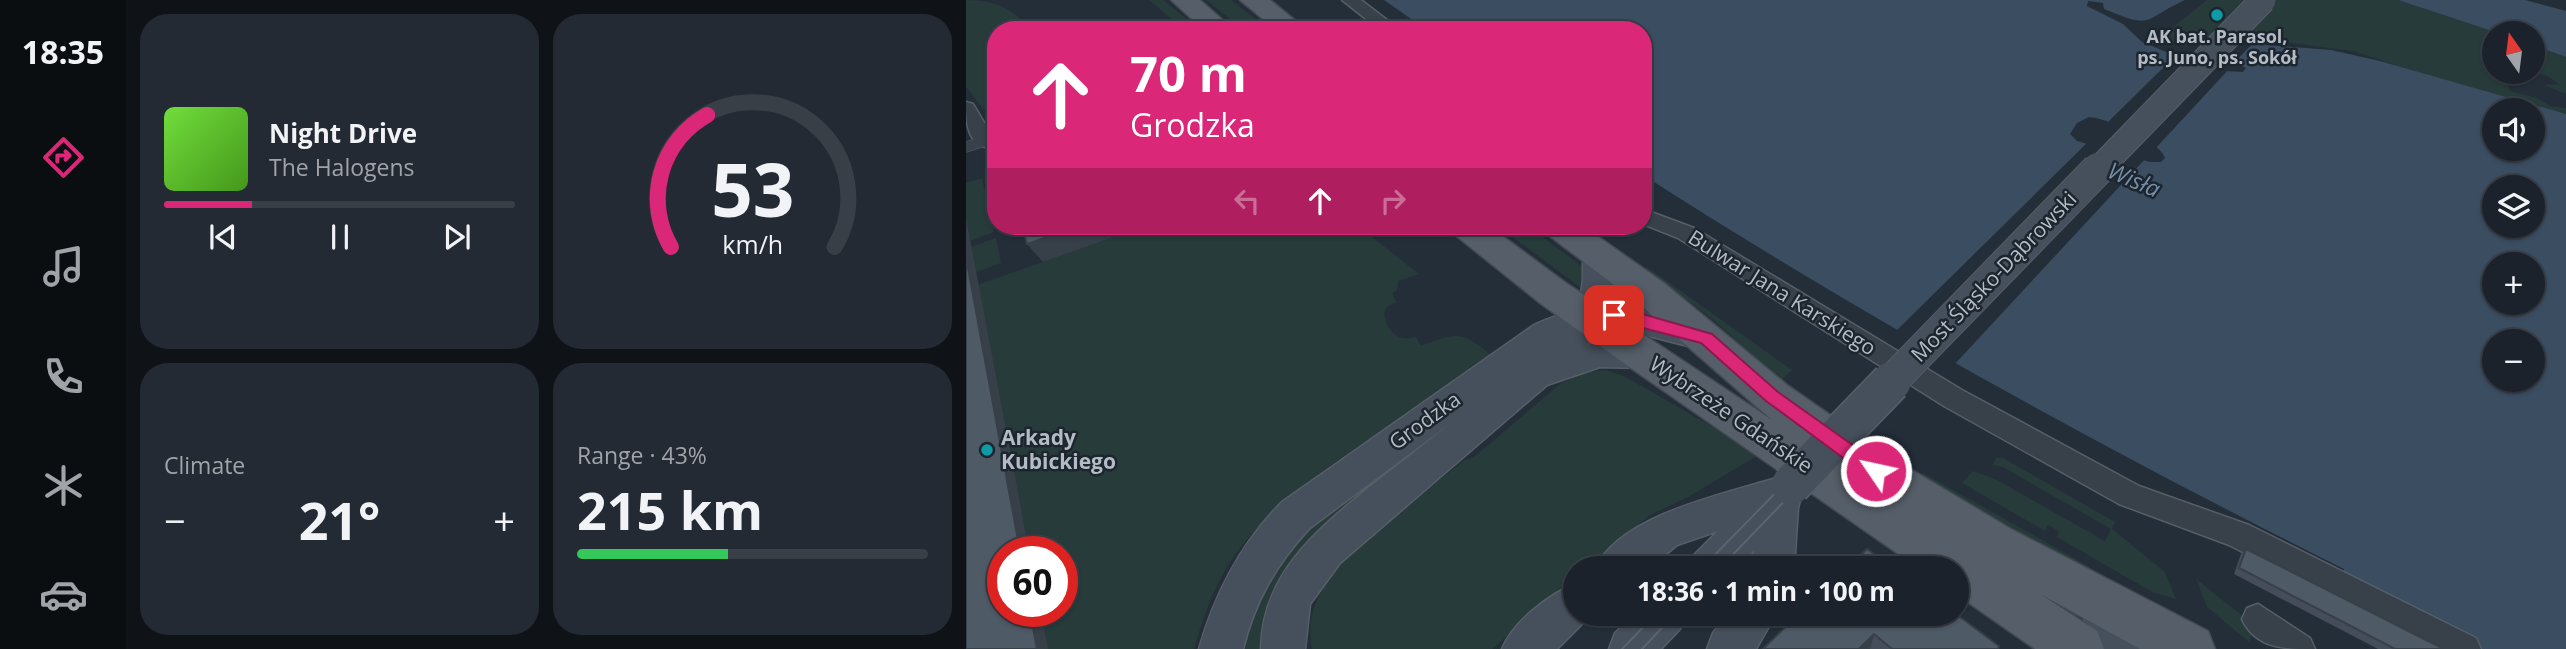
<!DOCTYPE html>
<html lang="en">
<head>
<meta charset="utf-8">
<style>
	body { margin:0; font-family:"Open Sans",sans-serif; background:#242a33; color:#f1f3f6; height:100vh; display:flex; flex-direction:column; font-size:26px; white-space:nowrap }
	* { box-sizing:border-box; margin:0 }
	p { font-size:23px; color:#a0a4a9 }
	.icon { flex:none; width:38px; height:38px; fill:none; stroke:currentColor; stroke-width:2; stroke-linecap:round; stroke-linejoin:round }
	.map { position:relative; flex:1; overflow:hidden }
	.panel { display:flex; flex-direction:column; gap:14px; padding:14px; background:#0f1318; width:840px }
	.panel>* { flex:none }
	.hud { position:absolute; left:21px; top:21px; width:665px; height:214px; border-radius:28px; box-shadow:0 2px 5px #0004,0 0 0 2px #393f47; background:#db2777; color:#fff; overflow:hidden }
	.needle { width:46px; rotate:346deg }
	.tools { position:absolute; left:1516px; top:21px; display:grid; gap:14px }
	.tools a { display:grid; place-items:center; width:63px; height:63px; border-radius:50%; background:#1b222b; box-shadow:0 2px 5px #0004,0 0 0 2px #393f47; font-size:35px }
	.speed { position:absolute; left:21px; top:536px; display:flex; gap:14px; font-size:35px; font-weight:700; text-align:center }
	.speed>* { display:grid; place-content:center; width:91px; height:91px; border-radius:50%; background:#1b222b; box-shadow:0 2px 5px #0004,0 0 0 2px #393f47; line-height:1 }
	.speed .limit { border:10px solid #d22; background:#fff; color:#111 }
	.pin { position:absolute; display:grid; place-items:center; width:60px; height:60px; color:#fff; margin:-30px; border-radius:14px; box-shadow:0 4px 10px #0006 }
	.me { position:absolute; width:77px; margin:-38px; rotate:304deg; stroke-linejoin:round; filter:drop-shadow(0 0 5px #0008) }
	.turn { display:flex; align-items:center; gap:24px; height:147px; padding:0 28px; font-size:32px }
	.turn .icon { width:91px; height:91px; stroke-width:2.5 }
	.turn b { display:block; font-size:49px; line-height:60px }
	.lanes { display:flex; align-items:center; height:66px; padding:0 28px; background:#0003; justify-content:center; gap:35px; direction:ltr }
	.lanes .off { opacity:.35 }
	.big { font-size:52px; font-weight:700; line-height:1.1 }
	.panel .widget { flex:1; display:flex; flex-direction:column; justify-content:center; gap:10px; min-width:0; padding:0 24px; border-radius:28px; background:#242a33 }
	.panel .dial { align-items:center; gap:0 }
	.dial svg { height:182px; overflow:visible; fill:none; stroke:#393f47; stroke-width:7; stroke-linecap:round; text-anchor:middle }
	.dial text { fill:#f1f3f6; stroke:none }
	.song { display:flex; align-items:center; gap:21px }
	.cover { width:84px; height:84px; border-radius:10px; background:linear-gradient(135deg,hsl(100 70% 55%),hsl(100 70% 35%)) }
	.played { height:7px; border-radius:4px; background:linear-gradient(90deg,#db2777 25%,#393f47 25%) }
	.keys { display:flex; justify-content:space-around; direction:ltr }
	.heat { display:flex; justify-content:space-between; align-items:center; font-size:38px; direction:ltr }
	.charge { height:10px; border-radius:5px; background:linear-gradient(90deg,#34c759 43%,#393f47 0) }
	.panel .tiles { flex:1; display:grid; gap:14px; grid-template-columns:repeat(2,1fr) }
	.trip { position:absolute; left:597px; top:556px; width:406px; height:70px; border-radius:35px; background:#1b222b; box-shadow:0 2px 5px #0004,0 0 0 2px #393f47; font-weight:700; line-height:70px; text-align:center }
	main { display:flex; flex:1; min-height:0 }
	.dock { display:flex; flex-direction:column; width:126px; justify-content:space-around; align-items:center; background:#0b0e11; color:#a0a4a9 }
	.dock .icon { width:49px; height:49px }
	.dock .current { color:#db2777 }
	.dock b { font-size:32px; color:#f1f3f6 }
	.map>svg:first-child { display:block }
</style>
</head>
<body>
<main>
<nav class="dock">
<b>18:35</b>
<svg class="icon current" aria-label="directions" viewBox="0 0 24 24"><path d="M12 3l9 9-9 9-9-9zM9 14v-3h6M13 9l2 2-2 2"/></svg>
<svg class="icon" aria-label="music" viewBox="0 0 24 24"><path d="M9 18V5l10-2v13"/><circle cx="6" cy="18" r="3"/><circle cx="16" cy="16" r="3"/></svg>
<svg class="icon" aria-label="phone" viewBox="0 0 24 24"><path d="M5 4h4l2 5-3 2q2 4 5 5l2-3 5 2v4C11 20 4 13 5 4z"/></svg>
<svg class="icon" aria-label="climate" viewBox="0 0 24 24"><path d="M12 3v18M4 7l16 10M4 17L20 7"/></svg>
<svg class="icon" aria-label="car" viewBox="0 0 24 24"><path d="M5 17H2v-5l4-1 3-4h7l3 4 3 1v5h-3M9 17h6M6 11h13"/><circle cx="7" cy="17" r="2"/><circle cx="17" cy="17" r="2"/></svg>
</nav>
<section class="panel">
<div class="tiles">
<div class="widget">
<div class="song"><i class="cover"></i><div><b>Night Drive</b><p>The Halogens</p></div></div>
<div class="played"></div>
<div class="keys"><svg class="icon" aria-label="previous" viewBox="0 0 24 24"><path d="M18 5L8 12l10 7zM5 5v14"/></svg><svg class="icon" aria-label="pause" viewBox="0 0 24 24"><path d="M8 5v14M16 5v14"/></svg><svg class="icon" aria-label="next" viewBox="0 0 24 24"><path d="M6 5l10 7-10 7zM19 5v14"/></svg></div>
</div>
<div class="widget dial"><svg viewBox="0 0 100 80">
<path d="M14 69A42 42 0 1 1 86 69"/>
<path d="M14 69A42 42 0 0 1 30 11" stroke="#db2777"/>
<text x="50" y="56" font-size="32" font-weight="700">53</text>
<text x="50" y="72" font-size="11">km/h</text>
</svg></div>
<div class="widget"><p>Climate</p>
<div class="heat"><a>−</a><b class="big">21°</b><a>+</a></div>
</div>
<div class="widget"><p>Range · 43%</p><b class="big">215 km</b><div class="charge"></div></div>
</div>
</section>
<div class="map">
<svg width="1600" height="649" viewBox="0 0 1600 649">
	<rect width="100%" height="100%" fill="#242e39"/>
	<!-- green -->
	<g fill="#273b3b" fill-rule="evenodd">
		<path d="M0 0C30 0 45 8 66 30H30V125L0 87Z"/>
		<path d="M183 0H197L234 30H219Z"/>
		<path d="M240 0H265L304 30H278Z"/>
		<path d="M1241 0H1432L1532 33H1528V72H1566V45L1600 57V94L1578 85 1593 84 1580 75 1568 73 1542 84 1544 91 1571 98 1584 106 1600 108V114L1454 73 1387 51 1273 36 1219 39 1222 47 1195 37Z"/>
		<path d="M16 178 28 232 4 241 0 223V183Z"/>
		<path d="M179 226H392L453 274 432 281 431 290 426 293 430 302 421 307 418 314C422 332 431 342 450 337L455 346C488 333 495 330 524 354L483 383 484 386C412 436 310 490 263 564 246 591 237 619 228 649H0V289ZM37 551H96V611H37Z"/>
		<path d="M532 226H562L614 265 620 272 623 294Z"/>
		<path d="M30 238 35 263 0 276 5 247Z"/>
		<path d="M680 268 681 267 826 370 814 381 750 322Z"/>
		<path d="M580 348 359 525 327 557 320 570 299 649H271L311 551Z"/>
		<path d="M640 370 658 376 794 454 722 497 684 515 620 569H609V578L526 649H346C338 610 359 580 385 553L498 460 507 458 594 384 619 372Z"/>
		<path d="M1030 458H1037L1149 522 1146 529 1199 572 1210 599 1186 592 1091 537 1093 531 1082 525 1079 531 996 483 1007 471 1029 479 1139 541 1145 529 1037 467 1026 465Z"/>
		<path d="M957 473 1124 567 1120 575 953 479Z"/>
		<path d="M1230 579 1289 626 1283 642 1241 607Z"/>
	</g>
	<!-- water -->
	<g fill="#3b4d61" fill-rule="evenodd">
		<path d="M418 0H1219C1175 20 1189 30 1138 9L1137 3 1122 1 1121 6 1157 24 1176 42 1219 60 1258 71 1277 72 1280 68 1219 39 1365 50 1414 61 1600 114V649H1517L1376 579 1378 569C1138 449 903 320 677 175V30H461ZM1528 110H1566V149H1528ZM1123 117C1141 118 1194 141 1199 158L1195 162H1184L1111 141 1104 134 1111 123ZM1528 187H1566V226H1528ZM1528 264H1566V303H1528ZM1528 341H1566V380H1528Z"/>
		<path d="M1432 0H1559L1600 11V57L1566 45V33H1532Z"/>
	</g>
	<!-- pier -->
	<g fill="#242e39">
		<path d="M1231 35 1289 41 1267 64 1220 46Z"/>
		<path d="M1212 53 1245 66 1264 68 1188 150 1141 123Z"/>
		<path d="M1123 141 1180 158 987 366 928 333Z"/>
	</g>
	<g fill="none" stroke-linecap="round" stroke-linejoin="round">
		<defs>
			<path id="lane" d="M0 147 19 141"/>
			<g id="street">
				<path d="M376 0H395L434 30H414Z"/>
				<path d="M0 102 7 104 29 141 26 145 19 147C0 142 0 118 0 102Z"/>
				<path d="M677 209 728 228 996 390 1173 486 1283 525 1510 638 1515 649H1465L1263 545 1153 504 978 406 712 238 677 224Z"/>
				<path d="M1292 604 1344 638 1349 649C1319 649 1290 649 1276 619L1281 608Z"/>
			</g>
			<g id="secondary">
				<path d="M632 243 643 246C651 260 652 289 644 303L753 329 758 338 753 347 741 351 648 327 630 328 621 345C641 338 668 339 688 346L693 355 688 364 676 368 634 367 581 385 374 563 344 604 339 649H295C296 576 348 532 401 489 429 467 458 445 486 422L344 528C310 564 289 601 277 649H233C249 593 274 544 316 502L568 325C599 311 617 312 617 274 617 263 616 255 621 246Z"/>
				<path d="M817 476 831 481 836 493 832 508 828 569H786L788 550 771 569H722L728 555 752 531 711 545 682 569H629C654 514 763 493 817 476Z"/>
				<path d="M1129 581C1154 591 1173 624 1183 649H1135L1108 601 1114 587Z"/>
				<path d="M609 584V614H626L591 649H536C547 622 582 595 609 584Z"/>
				<path d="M669 614H720L714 629 695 649H643L649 633Z"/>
				<path d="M762 614H810L790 649H741L747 633Z"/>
			</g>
			<g id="primary">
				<path d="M205 0H234L268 30H238Z"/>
				<path d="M274 0H304L341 30H310Z"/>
				<path d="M483 226H523L600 283 806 420 672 303 581 234 576 226H617L698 283 821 385 926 458 1045 529 1242 631 1249 649H1174L1074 594 1131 631 1138 649H1069L990 594V569H954L662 366 574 303 488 234Z"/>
			</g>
		</defs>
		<!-- lane casing -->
		<use href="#lane" stroke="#565e67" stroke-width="11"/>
		<!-- street casing -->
		<use href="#street" stroke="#565e67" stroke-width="3"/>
		<!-- secondary casing -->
		<use href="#secondary" stroke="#565e67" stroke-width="3"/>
		<!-- primary casing -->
		<use href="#primary" stroke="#414952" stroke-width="3"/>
		<!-- lane -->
		<use href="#lane" stroke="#38404a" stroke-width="10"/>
		<!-- street -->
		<use href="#street" fill="#38404a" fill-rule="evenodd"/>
		<!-- secondary -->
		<use href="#secondary" fill="#464f5c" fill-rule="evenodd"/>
		<!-- primary -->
		<use href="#primary" fill="#565f69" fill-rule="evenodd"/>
		<!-- tram -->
		<g stroke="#5a6470" stroke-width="2">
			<path d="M735 569 1292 0"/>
			<path d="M753 569 984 329"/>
			<path d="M656 649 690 614"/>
			<path d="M676 649 709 614"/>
		</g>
		<defs>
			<path id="secondary-bridge-far2" d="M1131 171 1297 0"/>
			<path id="secondary-bridge-far1" d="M923 384 1132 169"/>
			<path id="secondary-bridge" d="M825 485 925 382"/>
		</defs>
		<!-- secondary-bridge-far2 casing -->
		<use href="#secondary-bridge-far2" stroke="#565e67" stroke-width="27" stroke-linecap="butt"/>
		<!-- secondary-bridge-far1 casing -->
		<use href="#secondary-bridge-far1" stroke="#565e67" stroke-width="34" stroke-linecap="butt"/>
		<!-- secondary-bridge casing -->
		<use href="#secondary-bridge" stroke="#565e67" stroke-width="42" stroke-linecap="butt"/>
		<!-- secondary-bridge-far2 -->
		<use href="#secondary-bridge-far2" stroke="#464f5c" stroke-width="25"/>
		<!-- secondary-bridge-far1 -->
		<use href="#secondary-bridge-far1" stroke="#464f5c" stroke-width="32"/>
		<!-- secondary-bridge -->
		<use href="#secondary-bridge" stroke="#464f5c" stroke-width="39"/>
	</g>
	<!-- wall -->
	<g fill="#444d59">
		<path d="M1280 549 1477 649H1412L1268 574 1275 554Z"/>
		<path d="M833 614 1032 649H797Z"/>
	</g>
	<!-- shaded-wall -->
	<g fill="#373f48">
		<path d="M0 218 63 551H54L0 257Z"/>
		<path d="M114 226H179L77 262 61 244Z"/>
		<path d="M64 611H75L82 649H71Z"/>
		<path d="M908 634 904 649H893Z"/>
	</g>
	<!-- building -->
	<g fill="#4f5a67" stroke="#373f48" stroke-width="2">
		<path d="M56 226H114L61 244Z"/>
		<path d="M0 257 54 551H37V611H64L71 649H0Z"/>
		<path d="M901 549 928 569H881Z"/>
		<path d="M1280 549 1472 646 1477 649H1429L1273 568Z"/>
		<path d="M833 614H990L1033 646 1032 649H926L908 634 893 649H797Z"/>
	</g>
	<!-- route -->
	<path fill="#db2777" stroke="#8e194d" stroke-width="2" d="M648 309 666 311 746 334 812 392 916 466 919 471 916 477H903L800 401 735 343 642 319V311Z"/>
	<!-- markers -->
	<g fill="#0f9aa8" stroke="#1d252e" stroke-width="2.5">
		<circle cx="1251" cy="15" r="7"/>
		<circle cx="21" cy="450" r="7"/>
	</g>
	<g text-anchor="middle" stroke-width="5" stroke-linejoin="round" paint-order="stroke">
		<!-- far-poi labels -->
		<g font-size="18" font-weight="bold" fill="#b3bbc5" stroke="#1d252e">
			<text x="1251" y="43">AK bat. Parasol,<tspan x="1251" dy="21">ps. Juno, ps. Sokół</tspan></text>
		</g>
		<!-- street labels -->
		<g font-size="21" fill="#b3bbc5" stroke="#1d252e">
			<text transform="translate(1028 277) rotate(-46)" y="7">Most Śląsko-Dąbrowski</text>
			<text transform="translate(816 293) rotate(32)" y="7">Bulwar Jana Karskiego</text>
			<text transform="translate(765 415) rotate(34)" y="7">Wybrzeże Gdańskie</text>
			<text transform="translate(459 421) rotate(-36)" y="7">Grodzka</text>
		</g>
		<!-- poi labels -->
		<g font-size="21" font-weight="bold" fill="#b3bbc5" stroke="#1d252e" text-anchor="start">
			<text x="35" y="445">Arkady<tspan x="35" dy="24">Kubickiego</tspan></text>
		</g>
		<!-- water labels -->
		<g font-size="23" font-style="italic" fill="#768da7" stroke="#1d252e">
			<text transform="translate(1168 180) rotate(23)" y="8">Wisła</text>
		</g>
	</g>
</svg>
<div class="tools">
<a><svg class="needle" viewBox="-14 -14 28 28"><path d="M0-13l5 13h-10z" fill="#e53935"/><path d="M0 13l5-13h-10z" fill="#a0a4a9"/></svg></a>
<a><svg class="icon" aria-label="sound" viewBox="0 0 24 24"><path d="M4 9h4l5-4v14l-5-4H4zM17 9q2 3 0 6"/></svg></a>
<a><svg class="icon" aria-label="layers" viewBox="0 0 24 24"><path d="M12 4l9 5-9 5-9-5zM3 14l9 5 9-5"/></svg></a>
<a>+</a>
<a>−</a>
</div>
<div class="speed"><div class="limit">60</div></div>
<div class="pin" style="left:648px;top:315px;background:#d93025"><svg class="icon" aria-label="arrive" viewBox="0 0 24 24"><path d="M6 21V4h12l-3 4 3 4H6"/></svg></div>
<svg class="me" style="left:910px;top:471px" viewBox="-20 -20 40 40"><circle r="17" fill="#db2777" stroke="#fff" stroke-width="3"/><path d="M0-11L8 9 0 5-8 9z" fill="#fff"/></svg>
<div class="trip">18:36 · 1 min · 100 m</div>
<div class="hud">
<div class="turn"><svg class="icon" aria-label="ahead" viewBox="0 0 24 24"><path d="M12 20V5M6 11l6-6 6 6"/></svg><div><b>70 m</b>Grodzka</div></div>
<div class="lanes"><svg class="icon off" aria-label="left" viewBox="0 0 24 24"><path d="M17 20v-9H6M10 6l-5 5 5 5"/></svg><svg class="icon" aria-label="ahead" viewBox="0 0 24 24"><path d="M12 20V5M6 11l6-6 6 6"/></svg><svg class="icon off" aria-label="right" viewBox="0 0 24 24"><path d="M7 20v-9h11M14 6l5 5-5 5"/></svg></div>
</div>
</div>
</main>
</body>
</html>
